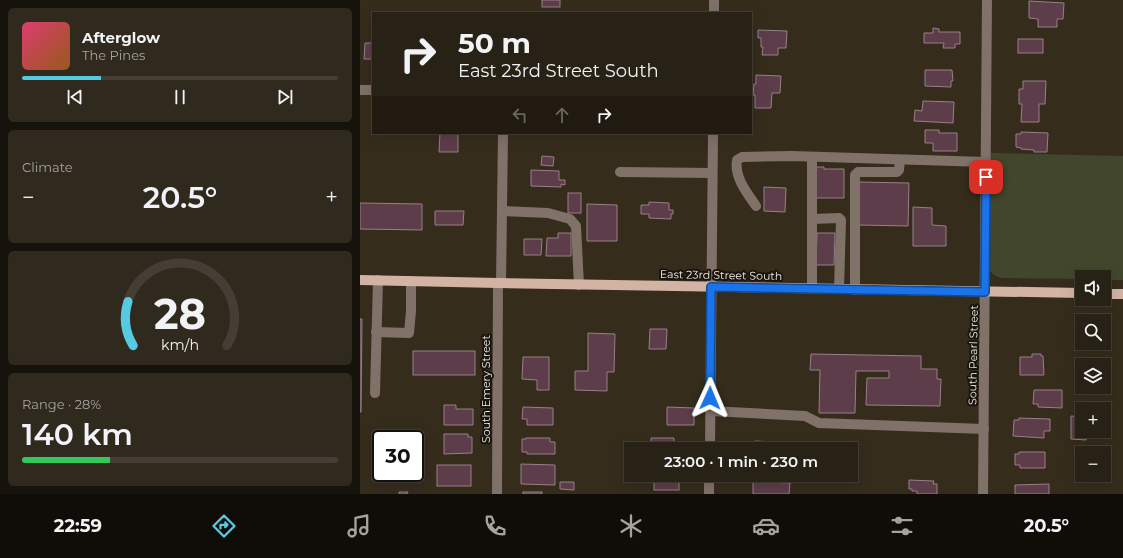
<!DOCTYPE html>
<html lang="en">
<head>
<meta charset="utf-8">
<style>
	body { margin:0; font-family:Montserrat,sans-serif; background:#30291e; color:#f1f3f6; height:100vh; display:flex; flex-direction:column; font-size:15px; white-space:nowrap }
	* { box-sizing:border-box; margin:0 }
	p { font-size:13px; color:#a5a3a0 }
	.icon { flex:none; width:22px; height:22px; fill:none; stroke:currentColor; stroke-width:2; stroke-linecap:round; stroke-linejoin:round }
	.map { position:relative; flex:1; overflow:hidden }
	.details { display:flex; flex-direction:column; gap:8px; padding:8px; background:#16120c; width:360px }
	.details>* { flex:none }
	.banner { position:absolute; left:12px; top:12px; width:380px; height:122px; border-radius:0px; box-shadow:0 4px 16px #0002,0 0 0 1px #443e34; background:#282115; color:#f1f3f6; overflow:hidden }
	.tools { position:absolute; left:715px; top:270px; display:grid; gap:8px }
	.tools a { display:grid; place-items:center; width:36px; height:36px; border-radius:0px; background:#282115; box-shadow:0 4px 16px #0002,0 0 0 1px #443e34; font-size:20px }
	.speed { position:absolute; left:12px; top:430px; display:flex; gap:8px; font-size:20px; font-weight:700; text-align:center }
	.speed>* { display:grid; place-content:center; width:52px; height:52px; border-radius:50%; background:#282115; box-shadow:0 4px 16px #0002,0 0 0 1px #443e34; line-height:1 }
	.speed .limit { border:2px solid #111; border-radius:6px; background:#fff; color:#111 }
	.pin { position:absolute; display:grid; place-items:center; width:34px; height:34px; color:#fff; margin:-17px; border-radius:8px; box-shadow:0 2px 6px #0006 }
	.me { position:absolute; width:44px; margin:-22px; rotate:1deg; stroke-linejoin:round; filter:drop-shadow(0 0 3px #0008) }
	.turn { display:flex; align-items:center; gap:14px; height:84px; padding:0 20px; font-size:18px }
	.turn .icon { width:52px; height:52px; stroke-width:2.5 }
	.turn b { display:block; font-size:28px; line-height:34px }
	.lanes { display:flex; align-items:center; height:38px; padding:0 20px; background:#0003; justify-content:center; gap:20px; direction:ltr }
	.lanes .off { opacity:.35 }
	.big { font-size:30px; font-weight:600; line-height:1.1 }
	.details .widget { flex:1; display:flex; flex-direction:column; justify-content:center; gap:6px; min-width:0; padding:0 14px; border-radius:6px; background:#30291e }
	.details .dial { align-items:center; gap:0 }
	.dial svg { height:104px; overflow:visible; fill:none; stroke:#443e34; stroke-width:7; stroke-linecap:round; text-anchor:middle }
	.dial text { fill:#f1f3f6; stroke:none }
	.song { display:flex; align-items:center; gap:12px }
	.cover { width:48px; height:48px; border-radius:6px; background:linear-gradient(135deg,hsl(340 70% 55%),hsl(30 70% 35%)) }
	.played { height:4px; border-radius:2px; background:linear-gradient(90deg,#55cae0 25%,#443e34 25%) }
	.keys { display:flex; justify-content:space-around; direction:ltr }
	.heat { display:flex; justify-content:space-between; align-items:center; font-size:22px; direction:ltr }
	.charge { height:6px; border-radius:3px; background:linear-gradient(90deg,#34c759 28%,#443e34 0) }
	.trip { position:absolute; left:264px; top:442px; width:234px; height:40px; border-radius:0px; background:#282115; box-shadow:0 4px 16px #0002,0 0 0 1px #443e34; font-weight:600; line-height:40px; text-align:center }
	.menu { display:flex; height:64px; justify-content:space-around; align-items:center; background:#100d08; color:#a5a3a0 }
	.menu .icon { width:28px; height:28px }
	.menu .on { color:#55cae0 }
	.menu b { font-size:18px; color:#f1f3f6 }
	main { display:flex; flex:1; min-height:0 }
	.map>svg:first-child { display:block }
</style>
</head>
<body>
<main>
<section class="details">
<div class="widget">
<div class="song"><i class="cover"></i><div><b>Afterglow</b><p>The Pines</p></div></div>
<div class="played"></div>
<div class="keys"><svg class="icon" aria-label="previous" viewBox="0 0 24 24"><path d="M18 5L8 12l10 7zM5 5v14"/></svg><svg class="icon" aria-label="pause" viewBox="0 0 24 24"><path d="M8 5v14M16 5v14"/></svg><svg class="icon" aria-label="next" viewBox="0 0 24 24"><path d="M6 5l10 7-10 7zM19 5v14"/></svg></div>
</div>
<div class="widget"><p>Climate</p>
<div class="heat"><a>−</a><b class="big">20.5°</b><a>+</a></div>
</div>
<div class="widget dial"><svg viewBox="0 0 100 80">
<path d="M14 69A42 42 0 1 1 86 69"/>
<path d="M14 69A42 42 0 0 1 10 35" stroke="#55cae0"/>
<text x="50" y="56" font-size="32" font-weight="700">28</text>
<text x="50" y="72" font-size="11">km/h</text>
</svg></div>
<div class="widget"><p>Range · 28%</p><b class="big">140 km</b><div class="charge"></div></div>
</section>
<div class="map">
<svg width="763" height="494" viewBox="0 0 763 494">
	<rect width="100%" height="100%" fill="#352c1c"/>
	<!-- green -->
	<path fill="#42462c" d="M631 153 763 156V280H744V277H722V279L641 278 634 275 630 271Z"/>
	<!-- building -->
	<g fill="#5d3d4a" stroke="#978088">
		<rect x="182" y="0" width="18" height="7"/>
		<path d="M669 1 704 3 703 19H697V27H678V19L669 18Z"/>
		<path d="M573 28 579 29V32H600V44H595V48H583L584 43H564V33H573Z"/>
		<path d="M398 30 427 31 426 48H418V55H402L403 47H401V38H398Z"/>
		<rect x="658" y="39" width="25" height="14"/>
		<path d="M5 43H13V59H4Z"/>
		<path d="M565 70H592L593 81H591V87L565 86Z"/>
		<path d="M396 75 421 76 420 93H412L411 108H395V95H393L394 84H396Z"/>
		<path d="M663 81H686L685 104H679V122H661L662 104H659V89H663Z"/>
		<path d="M563 101 594 102 593 123 554 121 555 110 562 111Z"/>
		<path d="M565 130H579V133H597V151H573V143H565Z"/>
		<path d="M661 132 688 133 687 152H674V150L661 149V148L656 147V134H661Z"/>
		<path d="M80 133H98V152H79Z"/>
		<path d="M182 156 194 157 193 166 181 165Z"/>
		<path d="M456 167H464V169H484V198H456Z"/>
		<path d="M171 170 199 171V180H205V185L201 184V187L171 186Z"/>
		<path d="M498 182 549 183 548 226 498 225Z"/>
		<path d="M404 187 426 188 425 212 404 211Z"/>
		<rect x="208" y="193" width="13" height="20"/>
		<path d="M289 202 309 203V210H313V214H311V219L289 218V214H281V205H289Z"/>
		<path d="M0 203 62 204V230L0 229Z"/>
		<path d="M227 204 257 205V241H227Z"/>
		<path d="M553 207 572 208V225L586 226V246H553Z"/>
		<path d="M75 211H104L103 225H75Z"/>
		<path d="M198 233H211V256H186L187 238H198Z"/>
		<path d="M457 233H475L474 265H456Z"/>
		<path d="M164 239H182L181 255H164Z"/>
		<path d="M0 319H2L1 412H0Z"/>
		<path d="M290 329H307L306 349H289Z"/>
		<path d="M228 333 255 334 254 372H247V391L215 390V371H228Z"/>
		<rect x="53" y="351" width="62" height="24"/>
		<path d="M451 354 561 356V369H577V379H581L580 406 506 405 507 378H529V371H496L495 413H459L460 370H450Z"/>
		<path d="M672 354H681V356H683L684 375H660V357H672Z"/>
		<path d="M163 357H189V390H177V380L162 379Z"/>
		<path d="M674 390H702V408L678 407V404H673Z"/>
		<path d="M84 405H96V409H113V425H84Z"/>
		<path d="M163 407 193 408V425H167V419H162Z"/>
		<path d="M307 407 334 408V425H307Z"/>
		<path d="M711 416 722 417V431H727L726 440 711 439Z"/>
		<path d="M659 418 690 419V431H684V438L653 436 654 420H659Z"/>
		<path d="M84 434H108V437H112V453L84 454Z"/>
		<path d="M166 438H190V442H195V454H167V452H162V439H166Z"/>
		<path d="M291 438H314V444H316V449H291Z"/>
		<path d="M395 441 413 442V449H395Z"/>
		<path d="M659 452H685V468H660V465H655V454H659Z"/>
		<path d="M55 458 56 474H36L55 473Z"/>
		<path d="M161 464 195 465V485L161 484Z"/>
		<rect x="77" y="465" width="34" height="21"/>
		<rect x="294" y="475" width="25" height="15"/>
		<path d="M393 477H407V482L430 483 429 494H393Z"/>
		<path d="M549 480 574 481 573 484H577V494H557V491H552V489H549Z"/>
		<path d="M200 482H214V490L200 489Z"/>
		<path d="M689 484V494H655V485Z"/>
		<path d="M39 492H48L47 494H39Z"/>
		<rect x="163" y="492" width="19" height="2"/>
	</g>
	<g fill="none" stroke-linecap="round" stroke-linejoin="round">
		<!-- minor -->
		<g stroke="#807169" stroke-width="10">
			<path d="M354 13V0"/>
			<path d="M0 90H13"/>
			<path d="M260 172 352 173"/>
			<path d="M396 206C387 193 374 177 377 160L382 157 432 156 626 162"/>
			<path d="M142 211 188 213 210 219 216 226 219 285"/>
			<path d="M452 219 479 218 481 220 479 289"/>
			<path d="M141 283 143 133"/>
			<path d="M452 289V157"/>
			<path d="M495 290V175L498 172H537L539 170 540 160"/>
			<path d="M16 332 49 333 51 311V281"/>
			<path d="M15 393 18 280"/>
			<path d="M350 411 445 416 459 423 624 429"/>
			<path d="M350 449 353 133"/>
			<path d="M137 494 138 283"/>
			<path d="M349 494V475"/>
			<path d="M623 494 627 0"/>
		</g>
		<!-- major -->
		<g stroke="#d3b4a4" stroke-width="10">
			<path d="M0 280 138 283 722 293"/>
			<path d="M744 294H763"/>
		</g>
	</g>
	<g fill="none" stroke-linecap="round" stroke-linejoin="round">
		<defs>
			<path id="route" d="M350 398 351 287 625 292 626 177"/>
		</defs>
		<!-- route casing -->
		<use href="#route" stroke="#114b97" stroke-width="10"/>
		<!-- route -->
		<use href="#route" stroke="#1a73e8" stroke-width="7"/>
	</g>
	<g text-anchor="middle" stroke-width="4" stroke-linejoin="round" paint-order="stroke">
		<!-- street labels -->
		<g font-size="11" fill="#f3ede2" stroke="#19150e">
			<text transform="translate(361 275) rotate(1)" y="4">East 23rd Street South</text>
			<text transform="translate(613 355) rotate(-89)" y="4">South Pearl Street</text>
			<text transform="translate(126 389) rotate(-90)" y="4">South Emery Street</text>
		</g>
	</g>
</svg>
<div class="tools">
<a><svg class="icon" aria-label="sound" viewBox="0 0 24 24"><path d="M4 9h4l5-4v14l-5-4H4zM17 9q2 3 0 6"/></svg></a>
<a><svg class="icon" aria-label="search" viewBox="0 0 24 24"><circle cx="10" cy="10" r="6"/><path d="M15 15l6 6"/></svg></a>
<a><svg class="icon" aria-label="layers" viewBox="0 0 24 24"><path d="M12 4l9 5-9 5-9-5zM3 14l9 5 9-5"/></svg></a>
<a>+</a>
<a>−</a>
</div>
<div class="speed"><div class="limit">30</div></div>
<div class="pin" style="left:626px;top:177px;background:#d93025"><svg class="icon" aria-label="arrive" viewBox="0 0 24 24"><path d="M6 21V4h12l-3 4 3 4H6"/></svg></div>
<svg class="me" style="left:350px;top:398px" viewBox="-20 -20 40 40"><path d="M0-17L14 15 0 8-14 15z" fill="#1a73e8" stroke="#fff" stroke-width="4"/></svg>
<div class="trip">23:00 · 1 min · 230 m</div>
<div class="banner">
<div class="turn"><svg class="icon" aria-label="right" viewBox="0 0 24 24"><path d="M7 20v-9h11M14 6l5 5-5 5"/></svg><div><b>50 m</b>East 23rd Street South</div></div>
<div class="lanes"><svg class="icon off" aria-label="left" viewBox="0 0 24 24"><path d="M17 20v-9H6M10 6l-5 5 5 5"/></svg><svg class="icon off" aria-label="ahead" viewBox="0 0 24 24"><path d="M12 20V5M6 11l6-6 6 6"/></svg><svg class="icon" aria-label="right" viewBox="0 0 24 24"><path d="M7 20v-9h11M14 6l5 5-5 5"/></svg></div>
</div>
</div>
</main>
<nav class="menu">
<b>22:59</b>
<svg class="icon on" aria-label="directions" viewBox="0 0 24 24"><path d="M12 3l9 9-9 9-9-9zM9 14v-3h6M13 9l2 2-2 2"/></svg>
<svg class="icon" aria-label="music" viewBox="0 0 24 24"><path d="M9 18V5l10-2v13"/><circle cx="6" cy="18" r="3"/><circle cx="16" cy="16" r="3"/></svg>
<svg class="icon" aria-label="phone" viewBox="0 0 24 24"><path d="M5 4h4l2 5-3 2q2 4 5 5l2-3 5 2v4C11 20 4 13 5 4z"/></svg>
<svg class="icon" aria-label="climate" viewBox="0 0 24 24"><path d="M12 3v18M4 7l16 10M4 17L20 7"/></svg>
<svg class="icon" aria-label="car" viewBox="0 0 24 24"><path d="M5 17H2v-5l4-1 3-4h7l3 4 3 1v5h-3M9 17h6M6 11h13"/><circle cx="7" cy="17" r="2"/><circle cx="17" cy="17" r="2"/></svg>
<svg class="icon" aria-label="filters" viewBox="0 0 24 24"><path d="M4 7h16M4 17h16"/><circle cx="9" cy="7" r="2"/><circle cx="15" cy="17" r="2"/></svg>
<b>20.5°</b>
</nav>
</body>
</html>
